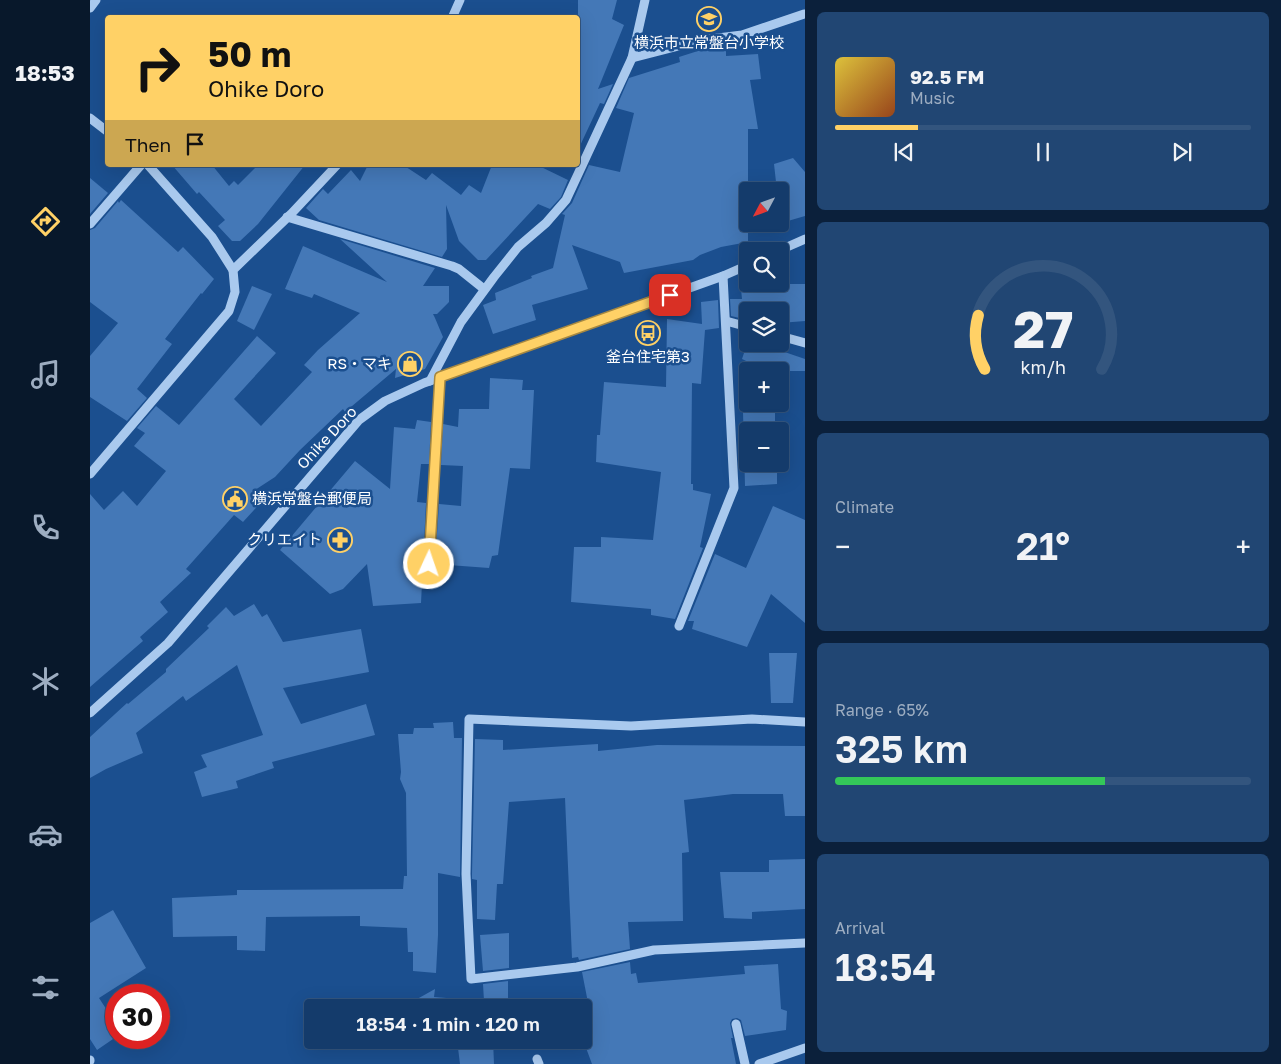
<!DOCTYPE html>
<html lang="en">
<head>
<meta charset="utf-8">
<style>
	body { margin:0; font-family:"Golos Text","Noto Sans JP",sans-serif; background:#214673; color:#f1f3f6; height:100vh; display:flex; flex-direction:column; font-size:19px; white-space:nowrap }
	* { box-sizing:border-box; margin:0 }
	p { font-size:16px; color:#9dadc1 }
	.icon { flex:none; width:28px; height:28px; fill:none; stroke:currentColor; stroke-width:2; stroke-linecap:round; stroke-linejoin:round }
	.map { position:relative; flex:1; overflow:hidden }
	.side { display:flex; flex-direction:column; gap:12px; padding:12px; background:#0b203b; width:476px }
	.side>* { flex:none }
	.guide { position:absolute; left:15px; top:15px; width:475px; height:152px; border-radius:5px; box-shadow:0 5px 20px #0002,0 0 0 1px #33557e; background:#ffd166; color:#111; overflow:hidden }
	.needle { width:32px; rotate:229deg }
	.buttons { position:absolute; left:649px; top:182px; display:grid; gap:10px }
	.buttons a { display:grid; place-items:center; width:50px; height:50px; border-radius:5px; background:#143b6b; box-shadow:0 5px 20px #0002,0 0 0 1px #33557e; font-size:25px }
	.speed { position:absolute; left:15px; top:984px; display:flex; gap:10px; font-size:25px; font-weight:700; text-align:center }
	.speed>* { display:grid; place-content:center; width:65px; height:65px; border-radius:50%; background:#143b6b; box-shadow:0 5px 20px #0002,0 0 0 1px #33557e; line-height:1 }
	.speed .limit { border:8px solid #d22; background:#fff; color:#111 }
	.pin { position:absolute; display:grid; place-items:center; width:42px; height:42px; color:#fff; margin:-21px; border-radius:10px; box-shadow:0 2px 8px #0006 }
	.me { position:absolute; width:55px; margin:-28px; rotate:3deg; stroke-linejoin:round; filter:drop-shadow(0 0 4px #0008) }
	.turn { display:flex; align-items:center; gap:18px; height:105px; padding:0 20px; font-size:22px }
	.turn .icon { width:65px; height:65px; stroke-width:2.5 }
	.turn b { display:block; font-size:35px; line-height:42px }
	.then { display:flex; align-items:center; height:48px; padding:0 20px; background:#0003; gap:10px; font-size:19px }
	.big { font-size:38px; font-weight:600; line-height:1.1 }
	.side .widget { flex:1; display:flex; flex-direction:column; justify-content:center; gap:8px; min-width:0; padding:0 18px; border-radius:8px; background:#214673 }
	.side .dial { align-items:center; gap:0 }
	.dial svg { height:130px; overflow:visible; fill:none; stroke:#33557e; stroke-width:7; stroke-linecap:round; text-anchor:middle }
	.dial text { fill:#f1f3f6; stroke:none }
	.song { display:flex; align-items:center; gap:15px }
	.cover { width:60px; height:60px; border-radius:8px; background:linear-gradient(135deg,hsl(50 70% 55%),hsl(20 70% 35%)) }
	.played { height:5px; border-radius:2px; background:linear-gradient(90deg,#ffd166 20%,#33557e 20%) }
	.keys { display:flex; justify-content:space-around; direction:ltr }
	.heat { display:flex; justify-content:space-between; align-items:center; font-size:28px; direction:ltr }
	.charge { height:8px; border-radius:4px; background:linear-gradient(90deg,#34c759 65%,#33557e 0) }
	.trip { position:absolute; left:214px; top:999px; width:288px; height:50px; border-radius:5px; background:#143b6b; box-shadow:0 5px 20px #0002,0 0 0 1px #33557e; font-weight:600; line-height:50px; text-align:center }
	main { display:flex; flex:1; min-height:0 }
	.menu { display:flex; flex-direction:column; width:90px; justify-content:space-around; align-items:center; background:#08182b; color:#9dadc1 }
	.menu .icon { width:35px; height:35px }
	.menu .on { color:#ffd166 }
	.menu b { font-size:22px; color:#f1f3f6 }
	.map>svg:first-child { display:block }
</style>
</head>
<body>
<main>
<nav class="menu">
<b>18:53</b>
<svg class="icon on" aria-label="directions" viewBox="0 0 24 24"><path d="M12 3l9 9-9 9-9-9zM9 14v-3h6M13 9l2 2-2 2"/></svg>
<svg class="icon" aria-label="music" viewBox="0 0 24 24"><path d="M9 18V5l10-2v13"/><circle cx="6" cy="18" r="3"/><circle cx="16" cy="16" r="3"/></svg>
<svg class="icon" aria-label="phone" viewBox="0 0 24 24"><path d="M5 4h4l2 5-3 2q2 4 5 5l2-3 5 2v4C11 20 4 13 5 4z"/></svg>
<svg class="icon" aria-label="climate" viewBox="0 0 24 24"><path d="M12 3v18M4 7l16 10M4 17L20 7"/></svg>
<svg class="icon" aria-label="car" viewBox="0 0 24 24"><path d="M5 17H2v-5l4-1 3-4h7l3 4 3 1v5h-3M9 17h6M6 11h13"/><circle cx="7" cy="17" r="2"/><circle cx="17" cy="17" r="2"/></svg>
<svg class="icon" aria-label="filters" viewBox="0 0 24 24"><path d="M4 7h16M4 17h16"/><circle cx="9" cy="7" r="2"/><circle cx="15" cy="17" r="2"/></svg>
</nav>
<div class="map">
<svg width="715" height="1064" viewBox="0 0 715 1064">
	<rect width="100%" height="100%" fill="#1b4f8f"/>
	<!-- building -->
	<g fill="#4478b7">
		<path d="M488 0H527L522 19 534 25 508 89 523 84 514 104 510 103 488 150Z"/>
		<path d="M636 48V56L668 54 671 79 660 80 668 129H658V242L631 247 610 255 603 260 534 273 530 262 482 245 498 289 442 305 446 320 403 334 393 305 406 300 405 293 442 278 441 276 463 268 475 215 472 214 482 203 499 165 530 172 544 113 526 108 539 78 590 62 589 57 611 50Z"/>
		<path d="M703 158 715 172V216L691 223 690 191H687L684 164Z"/>
		<path d="M82 165H122L139 186 144 181 148 185 168 165H215L168 224 150 241H142L128 226 135 220 109 192 107 194Z"/>
		<path d="M278 165H313L336 180 342 173 371 195 379 185 391 193 402 165H447L478 180 471 197 460 209 448 204 396 260H388L369 241 356 205 357 249 352 257 229 220 216 208 233 189 238 194 261 170 270 181Z"/>
		<path d="M0 178 18 193 0 214Z"/>
		<path d="M31 200 88 252 93 247 124 279 112 294 111 293 75 339 82 344 47 389 57 398 37 421 0 397V356L28 323 0 302V230L5 228 28 201 29 203Z"/>
		<path d="M250 239 345 268 333 286H359V302L347 314H343L345 318 343 319 345 318 353 337 335 369 305 378 306 369 255 412 253 409 210 450 185 477 165 490 175 498 153 522 144 515 96 569 101 573 70 602 78 612 50 637 53 641 0 687V494L14 510 33 491 47 506 76 471 44 446 55 433 47 428 66 406 89 425 167 336 186 353 144 399 171 426 222 372 214 365 228 350 270 313 224 294 222 298 195 289 213 246 297 282Z"/>
		<path d="M668 284H715V321L690 323V311H658V320L641 316 640 299H652L651 289Z"/>
		<path d="M162 286 182 294 164 330 147 321Z"/>
		<path d="M628 300 629 328 615 330 611 384 602 383 601 484H603V490L621 494 610 547 613 548 585 619 561 615V609L481 602 484 547H511V537L563 540 571 472 506 462 507 435H510L514 382 576 387 577 319 612 324 611 302Z"/>
		<path d="M658 341V344H671L715 359V371H677L652 359Z"/>
		<path d="M400 378 433 380 432 390H444L440 469 420 468 408 555 402 556 399 568 345 564 349 504 371 506 373 466 351 465 353 424 368 427 369 409H399Z"/>
		<path d="M685 409V431H658V464H687V484L655 486 653 412Z"/>
		<path d="M327 420 341 422 339 464H331L327 502 336 503 331 603 283 606 277 564 253 589 240 594 190 550 265 461 300 489 304 427 325 429Z"/>
		<path d="M683 506 715 520V623L681 594 657 647 602 629 604 621H598L625 554 656 568Z"/>
		<path d="M164 604 172 617 177 614 193 642 271 629 279 672 193 688 211 724 276 704 285 735 182 762 184 768 146 781 148 788 112 797 104 772 117 767 111 755 173 735 147 665 96 701 93 696 46 733 53 753 16 769 0 778V737L37 703 38 704 76 672V669L119 628 117 626 136 607 144 616Z"/>
		<path d="M679 653H707L703 703H681Z"/>
		<path d="M363 722 364 738H372L370 877 348 873V935L346 973 323 971V952H318L317 928 270 926V916L176 917 175 951 147 950V936L83 937 82 898 147 895V890L313 889 314 876H317L316 793 310 779 311 772 308 734H323L324 728H344L343 723Z"/>
		<path d="M385 739 413 740V750L508 744V751L567 745 715 746V816H695L693 794H643L594 800 599 852 592 853 593 921 538 922 540 949 489 960 488 957 482 958 475 798 419 802 413 884H407L405 920 387 919V880L382 879V874Z"/>
		<path d="M715 859V909L662 912V919L634 918 630 872H679V860Z"/>
		<path d="M23 910 56 968 9 998 26 1024V1037L7 1050 0 1039V923Z"/>
		<path d="M419 933V968L393 971 390 935Z"/>
		<path d="M540 962 541 974 546 973 548 983 655 974 654 966 688 964 691 1009 697 1011 696 1030 655 1036 651 1020 647 1018 642 1019 640 1023 643 1038H641L646 1064H502L492 1037V1021L501 1018 492 972Z"/>
		<path d="M418 981V1008H311L345 989 344 997 394 1001 393 984Z"/>
		<path d="M367 1040H403L404 1064H370Z"/>
	</g>
	<g fill="none" stroke-linecap="round" stroke-linejoin="round">
		<!-- minor -->
		<g stroke="#a9c9ee" stroke-width="9">
			<path d="M0 8 6 0"/>
			<path d="M362 18 370 0"/>
			<path d="M542 58 612 40 652 35 714 14"/>
			<path d="M0 118 18 132"/>
			<path d="M58 165 122 237 143 270"/>
			<path d="M197 217 362 266 369 269 394 289"/>
			<path d="M0 224 51 165"/>
			<path d="M688 251 715 239"/>
			<path d="M636 321 658 327"/>
			<path d="M690 336 715 343"/>
			<path d="M340 381 371 322 404 277 428 247 456 223 476 200 542 58 555 0"/>
			<path d="M0 474 139 311 145 292 143 270 201 214 247 165"/>
			<path d="M339 564 350 377"/>
			<path d="M589 626 644 488 633 276"/>
			<path d="M0 713 78 643 269 420 295 401 334 383 633 276 658 265"/>
			<path d="M715 722 662 719 541 726 379 719 376 874 381 979 487 967 564 950 715 943"/>
			<path d="M646 1024 655 1064"/>
			<path d="M447 1059 449 1064"/>
			<path d="M0 1060V1061"/>
			<path d="M669 1064 715 1048"/>
		</g>
	</g>
	<g fill="none" stroke-linecap="round" stroke-linejoin="round">
		<defs>
			<path id="route" d="M339 564 350 377 580 295"/>
		</defs>
		<!-- route casing -->
		<use href="#route" stroke="#a68842" stroke-width="12"/>
		<!-- route -->
		<use href="#route" stroke="#ffd166" stroke-width="9"/>
	</g>
	<!-- icons -->
	<defs>
		<symbol id="school-ring" viewBox="-11 -11 22 22"><circle r="9.5" fill="#1b4f8f" stroke="#ffd166" stroke-width="1.5"/><path d="M0-5L7-2L0 1L-7-2ZM-4 1L0 2.5L4 1V4Q0 6-4 4Z" fill="#ffd166"/></symbol>
		<symbol id="bus-ring" viewBox="-11 -11 22 22"><circle r="9.5" fill="#1b4f8f" stroke="#ffd166" stroke-width="1.5"/><path d="M-5-6H5V4H4V6H2V4H-2V6H-4V4H-5ZM-3.5-4V0h7V-4ZM-3.5 1.2v1.5H-2V1.2ZM2 1.2v1.5H3.5V1.2Z" fill="#ffd166"/></symbol>
		<symbol id="shop-ring" viewBox="-11 -11 22 22"><circle r="9.5" fill="#1b4f8f" stroke="#ffd166" stroke-width="1.5"/><path d="M-5-2.5h2.3a2.7 3.5 0 0 1 5.4 0H5L5.5 6h-11ZM-1.5-2.5h3a1.5 2.3 0 0 0-3 0Z" fill="#ffd166"/></symbol>
		<symbol id="civic-ring" viewBox="-11 -11 22 22"><circle r="9.5" fill="#1b4f8f" stroke="#ffd166" stroke-width="1.5"/><path d="M-.6-6.5H3V-4.5H.6V-3L4-1V1h2V6H-6V1h2V-1L-.6-3ZM-1.2 2.5V6h2.4V2.5Z" fill="#ffd166"/></symbol>
		<symbol id="pharmacy-ring" viewBox="-11 -11 22 22"><circle r="9.5" fill="#1b4f8f" stroke="#ffd166" stroke-width="1.5"/><path d="M-2-6h4v4h4v4h-4v4h-4v-4h-4v-4h4Z" fill="#ffd166"/></symbol>
	</defs>
	<g fill-rule="evenodd">
		<use href="#school-ring" x="605" y="5" width="28" height="28"/>
		<use href="#bus-ring" x="544" y="319" width="28" height="28"/>
		<use href="#shop-ring" x="306" y="350" width="28" height="28"/>
		<use href="#civic-ring" x="131" y="485" width="28" height="28"/>
		<use href="#pharmacy-ring" x="236" y="526" width="28" height="28"/>
	</g>
	<g text-anchor="middle" stroke-width="5" stroke-linejoin="round" paint-order="stroke">
		<!-- poi labels -->
		<g font-size="15" fill="#fff" stroke="#1b4f8f">
			<text x="619" y="48">横浜市立常盤台小学校</text>
			<text x="558" y="362">釜台住宅第3</text>
			<text x="302" y="369" text-anchor="end">RS・マキ</text>
			<text x="162" y="504" text-anchor="start">横浜常盤台郵便局</text>
			<text x="232" y="545" text-anchor="end">クリエイト</text>
		</g>
		<!-- street labels -->
		<g font-size="15" fill="#fff" stroke="#1b4f8f">
			<text transform="translate(237 438) rotate(-47)" y="5">Ohike Doro</text>
		</g>
	</g>
</svg>
<div class="buttons">
<a><svg class="needle" viewBox="-14 -14 28 28"><path d="M0-13l5 13h-10z" fill="#e53935"/><path d="M0 13l5-13h-10z" fill="#9dadc1"/></svg></a>
<a><svg class="icon" aria-label="search" viewBox="0 0 24 24"><circle cx="10" cy="10" r="6"/><path d="M15 15l6 6"/></svg></a>
<a><svg class="icon" aria-label="layers" viewBox="0 0 24 24"><path d="M12 4l9 5-9 5-9-5zM3 14l9 5 9-5"/></svg></a>
<a>+</a>
<a>−</a>
</div>
<div class="speed"><div class="limit">30</div></div>
<div class="pin" style="left:580px;top:295px;background:#d93025"><svg class="icon" aria-label="arrive" viewBox="0 0 24 24"><path d="M6 21V4h12l-3 4 3 4H6"/></svg></div>
<svg class="me" style="left:339px;top:564px" viewBox="-20 -20 40 40"><circle r="17" fill="#ffd166" stroke="#fff" stroke-width="3"/><path d="M0-11L8 9 0 5-8 9z" fill="#fff"/></svg>
<div class="trip">18:54 · 1 min · 120 m</div>
<div class="guide">
<div class="turn"><svg class="icon" aria-label="right" viewBox="0 0 24 24"><path d="M7 20v-9h11M14 6l5 5-5 5"/></svg><div><b>50 m</b>Ohike Doro</div></div>
<div class="then">Then<svg class="icon" aria-label="arrive" viewBox="0 0 24 24"><path d="M6 21V4h12l-3 4 3 4H6"/></svg></div>
</div>
</div>
<section class="side">
<div class="widget">
<div class="song"><i class="cover"></i><div><b>92.5 FM</b><p>Music</p></div></div>
<div class="played"></div>
<div class="keys"><svg class="icon" aria-label="previous" viewBox="0 0 24 24"><path d="M18 5L8 12l10 7zM5 5v14"/></svg><svg class="icon" aria-label="pause" viewBox="0 0 24 24"><path d="M8 5v14M16 5v14"/></svg><svg class="icon" aria-label="next" viewBox="0 0 24 24"><path d="M6 5l10 7-10 7zM19 5v14"/></svg></div>
</div>
<div class="widget dial"><svg viewBox="0 0 100 80">
<path d="M14 69A42 42 0 1 1 86 69"/>
<path d="M14 69A42 42 0 0 1 10 36" stroke="#ffd166"/>
<text x="50" y="56" font-size="32" font-weight="700">27</text>
<text x="50" y="72" font-size="11">km/h</text>
</svg></div>
<div class="widget"><p>Climate</p>
<div class="heat"><a>−</a><b class="big">21°</b><a>+</a></div>
</div>
<div class="widget"><p>Range · 65%</p><b class="big">325 km</b><div class="charge"></div></div>
<div class="widget"><p>Arrival</p><b class="big">18:54</b></div>
</section>
</main>
</body>
</html>
